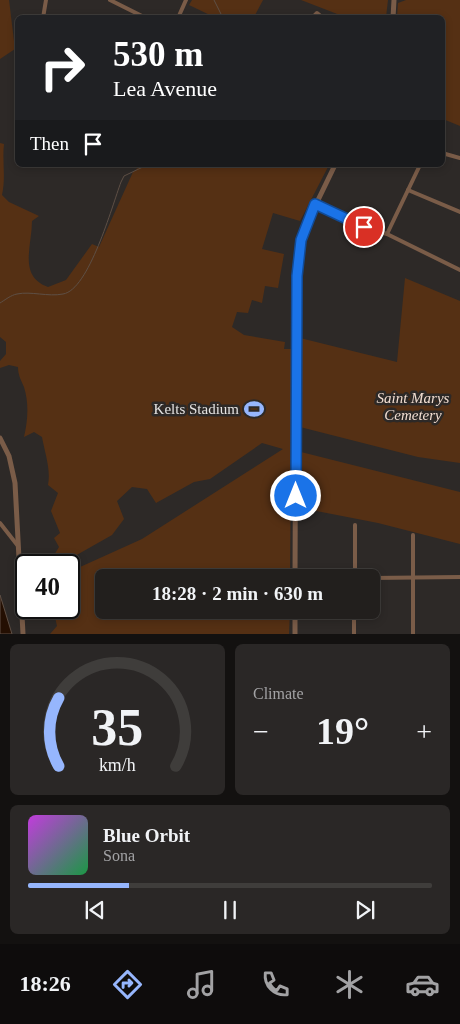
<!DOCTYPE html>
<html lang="en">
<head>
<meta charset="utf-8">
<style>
	body { margin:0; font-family:"Times New Roman",serif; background:#2a2726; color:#f1f3f6; height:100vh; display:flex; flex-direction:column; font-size:19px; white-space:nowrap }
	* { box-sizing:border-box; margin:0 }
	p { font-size:16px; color:#a2a2a4 }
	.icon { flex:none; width:28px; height:28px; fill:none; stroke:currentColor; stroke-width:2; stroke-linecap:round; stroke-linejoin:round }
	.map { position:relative; height:634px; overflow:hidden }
	.panel { display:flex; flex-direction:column; gap:10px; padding:10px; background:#131110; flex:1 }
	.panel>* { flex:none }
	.top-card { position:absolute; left:15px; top:15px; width:430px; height:152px; border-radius:8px; box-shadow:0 2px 8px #0003,0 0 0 1px #3f3d3b; background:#202124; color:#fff; overflow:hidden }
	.speed { position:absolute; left:15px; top:554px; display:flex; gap:10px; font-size:25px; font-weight:700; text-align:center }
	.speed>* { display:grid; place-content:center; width:65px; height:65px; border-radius:50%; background:#221f1d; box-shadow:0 2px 8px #0003,0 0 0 1px #3f3d3b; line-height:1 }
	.speed .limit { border:2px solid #111; border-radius:8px; background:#fff; color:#111 }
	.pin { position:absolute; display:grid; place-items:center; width:42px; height:42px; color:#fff; margin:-21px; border:2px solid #fff; border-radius:50%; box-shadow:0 1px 5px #0007 }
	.me { position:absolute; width:55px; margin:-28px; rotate:0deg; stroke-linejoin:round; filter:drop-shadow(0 0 4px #0008) }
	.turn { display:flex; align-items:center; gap:18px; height:105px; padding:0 15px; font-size:22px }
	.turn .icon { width:65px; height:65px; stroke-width:2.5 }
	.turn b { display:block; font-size:35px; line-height:42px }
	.then { display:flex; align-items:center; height:48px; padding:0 15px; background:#0003; gap:10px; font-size:19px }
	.big { font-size:38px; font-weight:700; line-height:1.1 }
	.panel .widget { flex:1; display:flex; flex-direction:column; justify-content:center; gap:8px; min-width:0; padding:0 18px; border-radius:8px; background:#2a2726 }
	.panel .dial { align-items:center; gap:0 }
	.dial svg { height:130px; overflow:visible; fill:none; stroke:#3f3d3b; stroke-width:7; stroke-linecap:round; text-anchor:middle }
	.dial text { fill:#f1f3f6; stroke:none }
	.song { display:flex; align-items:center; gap:15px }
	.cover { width:60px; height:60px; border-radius:8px; background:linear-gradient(135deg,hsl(290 70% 55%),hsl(140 70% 35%)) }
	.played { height:5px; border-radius:2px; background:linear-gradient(90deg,#96b6fd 25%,#3f3d3b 25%) }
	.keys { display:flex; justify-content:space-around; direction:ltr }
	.heat { display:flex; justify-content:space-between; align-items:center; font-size:28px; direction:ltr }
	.panel .tiles { flex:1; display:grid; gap:10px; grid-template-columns:1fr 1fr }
	.widget:last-child { grid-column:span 2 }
	.trip { position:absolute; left:95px; top:569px; width:285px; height:50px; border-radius:8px; background:#221f1d; box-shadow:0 2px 8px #0003,0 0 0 1px #3f3d3b; font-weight:700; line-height:50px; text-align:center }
	.tabs { display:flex; height:80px; justify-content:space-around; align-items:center; background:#0e0c0c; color:#a2a2a4 }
	.tabs .icon { width:35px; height:35px }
	.tabs .current { color:#96b6fd }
	.tabs b { font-size:22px; color:#f1f3f6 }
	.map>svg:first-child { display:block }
</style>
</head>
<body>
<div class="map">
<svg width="460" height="634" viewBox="0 0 460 634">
	<rect width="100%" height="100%" fill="#2d2927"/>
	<!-- green -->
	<g fill="#553014">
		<path d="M0 0H9L15 49 0 59Z"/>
		<path d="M192 0H263L254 17H214L189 5Z"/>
		<path d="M301 0H388L386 17H345Z"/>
		<path d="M406 0H460V126L443 119 442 18 397 17 398 3Z"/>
		<path d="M0 143 4 144C2 161 6 177 2 195L9 202 39 216 32 221C32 246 18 276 48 287L66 280 92 244 99 247 133 172 141 165H329L300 221 273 213 262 249 284 254 278 288 265 286 262 303 252 300 248 313 237 312 232 327 244 335 285 342 284 349H292L290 577 104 578V610H290L289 634H50L57 626 55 617 64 613 62 608H69V572L142 539 283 449 262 443 210 479 194 482 156 503 147 489 132 487 117 501 124 519 112 535 59 565H51V560L59 547 54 538 60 533 51 511 58 493 48 485C51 469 45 454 42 437L34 432 24 437C28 420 29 403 24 387 21 380 18 375 18 367L9 365 0 368V361L6 354V342L0 337Z"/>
		<path d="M405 278 460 301V463L418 457 300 427V338L397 362Z"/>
		<path d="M301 452 460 492V544L378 523 301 508Z"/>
	</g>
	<!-- water -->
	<path fill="#240f02" stroke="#5e4f45" d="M0 595 12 634H0Z"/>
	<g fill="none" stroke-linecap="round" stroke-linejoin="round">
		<!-- stream -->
		<g stroke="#5e4f45" stroke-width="1">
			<path d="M214 0 223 18"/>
			<path d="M0 303C5 300 11 295 17 294 31 291 48 297 63 294 89 290 112 206 121 182L124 176 147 165"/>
		</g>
		<!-- minor -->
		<g stroke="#7a5c48" stroke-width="4">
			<path d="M110 0 146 18"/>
			<path d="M43 18 46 0"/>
			<path d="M178 18 186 0"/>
			<path d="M312 18 317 13 323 18"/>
			<path d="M442 153 460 158"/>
			<path d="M408 190 460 212"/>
			<path d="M315 204 364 227 387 234 460 270"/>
			<path d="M387 234 420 165"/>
			<path d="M0 523 18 546"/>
			<path d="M355 578V525"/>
			<path d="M371 578 460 577"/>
			<path d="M354 634V610"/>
			<path d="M413 634V535"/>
		</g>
		<!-- tertiary -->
		<g stroke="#7a5c48" stroke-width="5">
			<path d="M393 18 394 0"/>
			<path d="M0 438 9 456 15 483 23 634"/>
			<path d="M295 578 296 313 299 253 304 229 335 165"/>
			<path d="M295 634V610"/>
		</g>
	</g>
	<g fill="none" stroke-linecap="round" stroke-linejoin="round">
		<defs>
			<path id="route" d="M296 496 297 276 301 240 315 204 364 227"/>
		</defs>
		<!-- route casing -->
		<use href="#route" stroke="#114b97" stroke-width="12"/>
		<!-- route -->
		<use href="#route" stroke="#1a73e8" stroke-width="9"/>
	</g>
	<!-- icons -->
	<defs>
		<symbol id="stadium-bare" viewBox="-9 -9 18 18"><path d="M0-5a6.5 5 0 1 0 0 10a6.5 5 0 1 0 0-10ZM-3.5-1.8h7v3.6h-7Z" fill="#96b6fd" stroke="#2d2927" stroke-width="2.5" paint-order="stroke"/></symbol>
	</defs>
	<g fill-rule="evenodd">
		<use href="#stadium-bare" x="240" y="395" width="28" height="28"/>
	</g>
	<g text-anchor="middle" stroke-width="5" stroke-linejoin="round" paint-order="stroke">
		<!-- park labels -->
		<g font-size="15" font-style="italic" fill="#f1ddd1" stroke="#2d2927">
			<text x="413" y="403">Saint Marys<tspan x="413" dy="17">Cemetery</tspan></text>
		</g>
		<!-- poi labels -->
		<g font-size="15" fill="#e5e3e1" stroke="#2d2927" text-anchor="end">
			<text x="239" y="414">Kelts Stadium</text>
		</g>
	</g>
</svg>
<div class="speed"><div class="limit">40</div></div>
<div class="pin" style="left:364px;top:227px;background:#d93025"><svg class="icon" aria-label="arrive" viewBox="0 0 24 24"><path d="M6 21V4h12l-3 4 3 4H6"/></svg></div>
<svg class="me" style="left:296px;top:496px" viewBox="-20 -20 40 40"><circle r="17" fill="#1a73e8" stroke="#fff" stroke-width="3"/><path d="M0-11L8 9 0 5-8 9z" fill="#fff"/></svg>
<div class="trip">18:28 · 2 min · 630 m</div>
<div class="top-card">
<div class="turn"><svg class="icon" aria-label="right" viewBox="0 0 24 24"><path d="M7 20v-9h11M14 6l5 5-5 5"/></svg><div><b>530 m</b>Lea Avenue</div></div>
<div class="then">Then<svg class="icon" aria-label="arrive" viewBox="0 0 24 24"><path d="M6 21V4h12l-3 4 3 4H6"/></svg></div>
</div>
</div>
<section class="panel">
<div class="tiles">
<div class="widget dial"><svg viewBox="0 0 100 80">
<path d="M14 69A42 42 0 1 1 86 69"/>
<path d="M14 69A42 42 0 0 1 14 27" stroke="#96b6fd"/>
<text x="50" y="56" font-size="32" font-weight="700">35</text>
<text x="50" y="72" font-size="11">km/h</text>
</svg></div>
<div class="widget"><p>Climate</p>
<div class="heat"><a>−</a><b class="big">19°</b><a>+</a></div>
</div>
<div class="widget">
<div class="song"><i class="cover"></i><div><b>Blue Orbit</b><p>Sona</p></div></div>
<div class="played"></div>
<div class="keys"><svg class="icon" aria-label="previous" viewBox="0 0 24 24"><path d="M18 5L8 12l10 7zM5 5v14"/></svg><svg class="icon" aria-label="pause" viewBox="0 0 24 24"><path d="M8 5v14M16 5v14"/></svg><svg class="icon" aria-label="next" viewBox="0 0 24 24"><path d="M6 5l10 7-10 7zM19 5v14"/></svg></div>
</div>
</div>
</section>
<nav class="tabs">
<b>18:26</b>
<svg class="icon current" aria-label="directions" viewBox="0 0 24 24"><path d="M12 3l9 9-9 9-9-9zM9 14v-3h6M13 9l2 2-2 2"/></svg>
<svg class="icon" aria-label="music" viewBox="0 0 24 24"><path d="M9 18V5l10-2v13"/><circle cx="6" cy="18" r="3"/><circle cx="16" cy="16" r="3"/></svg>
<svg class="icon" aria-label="phone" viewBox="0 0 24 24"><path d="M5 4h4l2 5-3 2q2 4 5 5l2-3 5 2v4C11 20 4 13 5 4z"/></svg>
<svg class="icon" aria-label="climate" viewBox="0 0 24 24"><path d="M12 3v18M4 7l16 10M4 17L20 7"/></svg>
<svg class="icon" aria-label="car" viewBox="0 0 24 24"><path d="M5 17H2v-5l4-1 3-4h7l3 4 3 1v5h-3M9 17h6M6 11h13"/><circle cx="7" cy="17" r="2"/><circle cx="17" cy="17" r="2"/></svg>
</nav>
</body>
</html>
